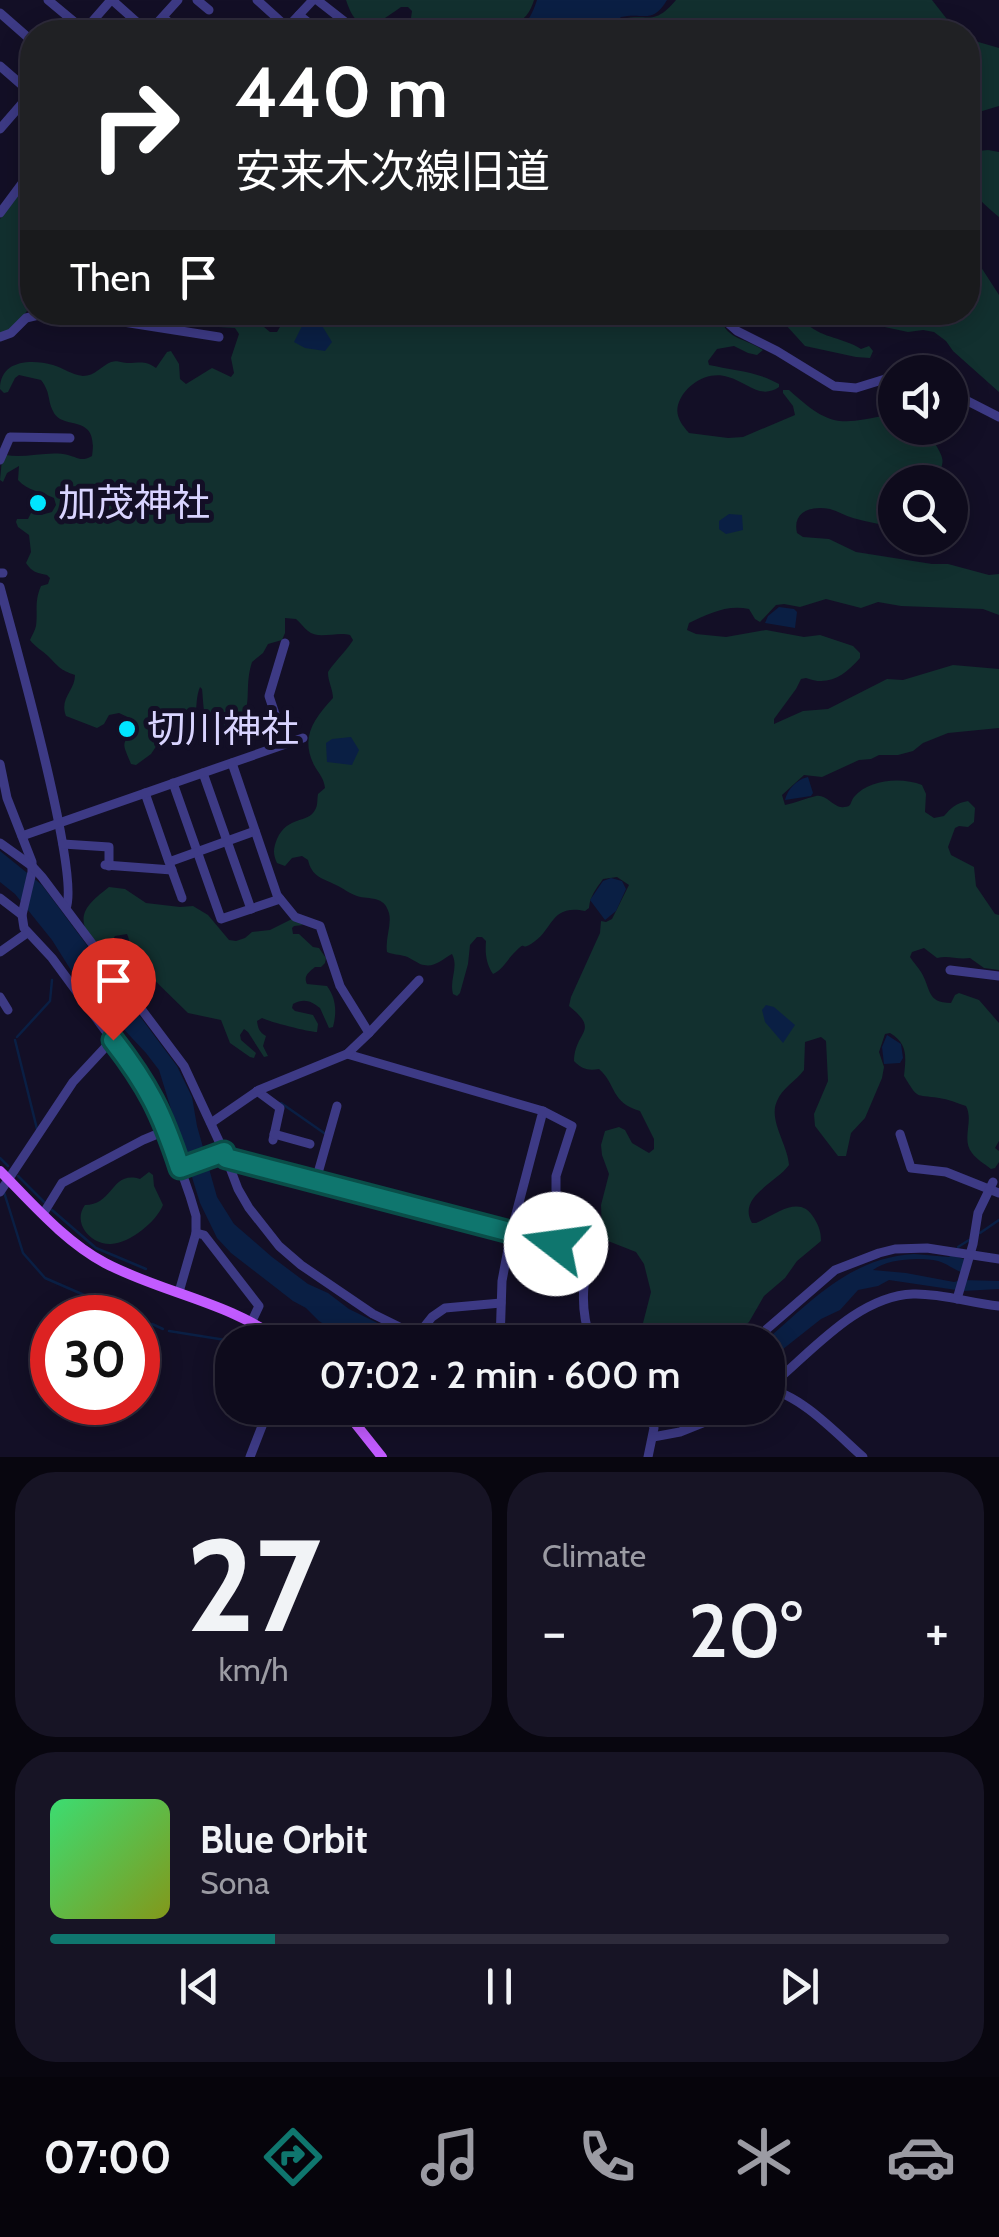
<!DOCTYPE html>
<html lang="en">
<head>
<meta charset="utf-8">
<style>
	body { margin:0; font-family:Cabin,"Noto Sans JP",sans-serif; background:#171425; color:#f1f3f6; height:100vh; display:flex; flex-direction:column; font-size:38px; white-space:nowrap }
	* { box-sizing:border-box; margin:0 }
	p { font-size:32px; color:#9b9ba3 }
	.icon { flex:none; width:55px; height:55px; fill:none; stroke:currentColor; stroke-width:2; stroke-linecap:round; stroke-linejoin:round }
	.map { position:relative; height:1457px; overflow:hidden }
	.side { display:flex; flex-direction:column; gap:15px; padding:15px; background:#08060f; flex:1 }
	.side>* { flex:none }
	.banner { position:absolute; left:20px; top:20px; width:960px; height:305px; border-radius:40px; box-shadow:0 5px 25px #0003,0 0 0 2px #2e2b3b; background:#202124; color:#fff; overflow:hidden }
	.buttons { position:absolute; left:878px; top:355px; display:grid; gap:20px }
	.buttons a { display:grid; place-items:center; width:90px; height:90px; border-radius:50%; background:#0e0b1c; box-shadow:0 5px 25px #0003,0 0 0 2px #2e2b3b; font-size:50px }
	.speed { position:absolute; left:30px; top:1295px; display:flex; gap:20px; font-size:50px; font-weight:700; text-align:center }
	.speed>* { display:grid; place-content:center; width:130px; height:130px; border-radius:50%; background:#0e0b1c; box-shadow:0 5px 25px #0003,0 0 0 2px #2e2b3b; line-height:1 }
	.speed .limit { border:15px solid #d22; background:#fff; color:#111 }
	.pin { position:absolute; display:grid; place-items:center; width:85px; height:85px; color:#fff; margin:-102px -42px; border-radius:50% 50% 50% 0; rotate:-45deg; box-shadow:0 0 10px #0007 }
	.pin .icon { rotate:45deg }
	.me { position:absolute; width:110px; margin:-55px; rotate:285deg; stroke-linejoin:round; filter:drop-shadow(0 0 8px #0008) }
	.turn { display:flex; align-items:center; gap:35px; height:210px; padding:0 50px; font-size:45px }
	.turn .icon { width:130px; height:130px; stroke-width:2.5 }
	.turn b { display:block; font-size:70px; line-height:85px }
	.then { display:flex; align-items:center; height:95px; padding:0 50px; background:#0003; gap:20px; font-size:38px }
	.big { font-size:75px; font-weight:600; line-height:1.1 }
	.side .widget { flex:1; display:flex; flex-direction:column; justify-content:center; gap:15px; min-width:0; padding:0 35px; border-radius:40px; background:#171425 }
	.side .dial { align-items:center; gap:0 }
	.dial b { font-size:130px; line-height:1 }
	.song { display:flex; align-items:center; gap:30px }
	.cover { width:120px; height:120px; border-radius:15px; background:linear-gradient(135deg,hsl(140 70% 55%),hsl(70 70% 35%)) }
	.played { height:10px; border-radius:5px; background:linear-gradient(90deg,#0f766e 25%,#2e2b3b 25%) }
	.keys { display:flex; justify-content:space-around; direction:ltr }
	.heat { display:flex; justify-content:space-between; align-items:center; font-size:55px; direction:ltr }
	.side .tiles { flex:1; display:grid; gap:15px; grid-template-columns:1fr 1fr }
	.widget:last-child { grid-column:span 2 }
	.trip { position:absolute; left:215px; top:1325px; width:570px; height:100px; border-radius:40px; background:#0e0b1c; box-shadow:0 5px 25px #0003,0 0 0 2px #2e2b3b; font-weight:600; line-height:100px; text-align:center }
	.tabs { display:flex; height:160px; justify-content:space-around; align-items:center; background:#06040b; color:#9b9ba3 }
	.tabs .icon { width:70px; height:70px }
	.tabs .on { color:#0f766e }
	.tabs b { font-size:45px; color:#f1f3f6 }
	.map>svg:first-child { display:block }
</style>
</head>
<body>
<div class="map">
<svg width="999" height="1457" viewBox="0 0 999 1457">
	<rect width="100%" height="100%" fill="#130f26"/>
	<!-- green -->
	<g fill="#12302f">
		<path d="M346 0H534C524 33 505 19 481 32H413L410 25 412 11 408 7H401C379 22 359 41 346 0Z"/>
		<path d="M676 0H932L957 32H867L859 22 849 24 848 32H617L622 19C650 13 653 27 676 0Z"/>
		<path d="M968 39 999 48V106L979 112 968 110Z"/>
		<path d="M988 150 999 152V217C972 195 967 187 968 152Z"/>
		<path d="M20 193 32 203V304L16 326 0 336V219Z"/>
		<path d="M968 260 979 264 999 295V392L953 351 946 341 934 332 923 330 908 332 880 326 866 313 968 312Z"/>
		<path d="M285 312 469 313 484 323 498 321 512 312 718 313C727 341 741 336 763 350L757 355 748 353 734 346 717 349 708 361 709 365C732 370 759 372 779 384V387C760 400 747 382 728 377 708 370 684 385 678 405 675 416 682 425 689 433L728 438 743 437 795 415 793 406 783 393V390H789C831 428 839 425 891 414H895V428H938L934 442C947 463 943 461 936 482H895V528C881 524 867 522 853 518 845 516 838 511 830 509 811 505 792 512 797 533L803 537 829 539 856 552 932 564H948L989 575 999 574V615L983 609 901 606 878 602 861 608 826 599 800 607 784 604 776 605 760 622 755 619 749 609C727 604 708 614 689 623L687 630 696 634 726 637 766 630 804 637 820 635 853 646 860 653V658C845 675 829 687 806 678L801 679 796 689 774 719V724L803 711 828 709 887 679 903 680 953 665 999 669V728L948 733 923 743 913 751 898 755H879L871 759 859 760 822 777 804 775 782 795 785 805C796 803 806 798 816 796 827 794 834 809 844 807 852 807 850 802 854 797 869 779 902 777 922 785L926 794 925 812 934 818 944 816C951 808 956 803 968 801L975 808 974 822 968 827 959 826 955 828 948 847 951 855 974 867 976 886 995 914 999 915V970L984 968 970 958C957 960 949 955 937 958L924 948 912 952 910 957C913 962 918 967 921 972 931 988 926 1003 951 1003L955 995 959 993 979 1000 999 1023V1141L995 1148 999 1151V1162L995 1168 991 1169C984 1163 977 1160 972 1153 961 1139 974 1121 966 1106 957 1103 948 1099 939 1098 914 1094 919 1100 904 1076 906 1056 908 1044 890 1033L885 1034 879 1052 884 1067 882 1078 865 1118 851 1133 846 1156H838L815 1126 814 1114 828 1081 826 1041 821 1037 805 1042 804 1070C796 1081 782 1088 777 1101 768 1120 788 1145 789 1165 776 1183 737 1197 752 1223H756C775 1215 800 1193 814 1218 819 1226 821 1232 821 1241L797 1261 785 1278 764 1296 749 1322 727 1342H646L642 1327 651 1292 644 1264 636 1252 608 1241 602 1230 601 1205 609 1174 602 1155 601 1145 605 1131 619 1127 625 1130 632 1143 649 1153 654 1149V1139L640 1111C610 1102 617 1085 599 1069 588 1071 582 1069 574 1061 575 1030 601 1032 569 1006L571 997 600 933 601 921 606 922 612 919 629 885 617 877 603 879C596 889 590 896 589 908L585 911C549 904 554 931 531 944 519 951 527 940 516 951 507 959 504 969 493 974 486 964 485 953 486 941L482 937H477L470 945 468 964 460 993 457 996 453 994C449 980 459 967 452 954 441 960 434 969 420 964 418 963 407 956 404 956 399 954 393 955 387 952 385 938 392 925 389 913 384 895 370 900 357 896 350 894 343 888 336 885 322 878 312 877 308 860L302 856 292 858 285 866 277 863C273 854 273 849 277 839 288 815 308 824 315 810 318 806 317 799 318 794L325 788C324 778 319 774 314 765 300 737 314 719 333 698 333 690 328 681 328 673 328 669 349 648 353 640L350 635C337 631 318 640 308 631 304 628 301 623 296 619L285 618V633L282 640 268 644 263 653 252 662C241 696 261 715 219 734 202 726 204 706 202 689L200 687C193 704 200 726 188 741L159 742 151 754 136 765 131 764C122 742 121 745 135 729L132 719 119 713 109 715 104 724 97 728 66 716C59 698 75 691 75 675 60 670 59 667 48 656 42 650 35 647 30 640 32 635 35 631 36 626 38 611 34 602 41 586L48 584 50 578 47 575C37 573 32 572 26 563L31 552 29 535 18 527 16 522 17 519H28L32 511 41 515 52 512 56 505 54 498C40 491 28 491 18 480L19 466 7 473 3 482 0 480 2 459 6 455C25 459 49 450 68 455 79 458 81 462 92 456 99 411 62 432 53 411 47 399 51 393 41 380L19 375 15 378 8 392 4 393 0 389C0 360 31 359 53 365 63 368 72 375 83 376 95 376 101 366 111 362 118 360 119 362 127 363 140 363 145 360 156 368L167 352 171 351 179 364 180 379 186 384 212 368 231 377 234 373 231 358 239 334 235 328 218 327 216 323 217 313H259L264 327 270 332H277L284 320Z"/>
		<path d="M775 313H810L808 325C823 338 844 338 861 349L869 346 873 351 870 358 856 357 805 346Z"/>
		<path d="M109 887 125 889 146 903 180 907 193 906 208 915 229 940 236 941 245 938 252 932 270 930 292 919 303 925 294 926 292 928 293 934H299L313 947 319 948 326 958 325 963 321 967H315C309 972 303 976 307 984L327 986C336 998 337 1012 333 1027L329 1028 320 1008C311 1001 304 998 293 1004L292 1008 295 1011 313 1015 318 1024 317 1032C309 1032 270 1022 262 1018L257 1021C258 1028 259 1032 266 1036L263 1046 268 1056 264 1057 248 1032 244 1029 240 1035 241 1040 256 1053 254 1058 250 1057 230 1043 221 1020 188 1013 143 969 125 966 121 962 122 956C128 948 132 945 127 934L115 936 108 946C97 946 94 943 88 934 75 912 93 900 109 887Z"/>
		<path d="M149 1172 153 1175 154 1186 163 1205C156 1222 130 1243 111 1244 90 1245 72 1222 85 1205 114 1205 111 1170 140 1179Z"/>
	</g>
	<!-- water -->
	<g fill="#0a1f44">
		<path d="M537 0H667C652 25 644 12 621 17L616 22 614 32H486C516 21 524 39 537 0Z"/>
		<path d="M310 319 321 324 332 342 325 351 305 348 294 342 305 320Z"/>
		<path d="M729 514 742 515 743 530 726 534 719 529V521Z"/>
		<path d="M779 607 794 609 797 612 795 628 765 623 768 616Z"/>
		<path d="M351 737 359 750 352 765 327 762 326 743 332 739Z"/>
		<path d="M808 777 813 793 811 796 785 800C787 790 797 779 808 777Z"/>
		<path d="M0 851 42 885 177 1066 192 1097 197 1126 217 1197 234 1224 272 1257 308 1284 328 1293 349 1309 412 1340 410 1342H352L319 1321 306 1308 293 1301 231 1253 217 1238 200 1203 159 1070 146 1053 103 1007 85 982 74 975 52 940 15 894 0 882Z"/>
		<path d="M611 878 622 881 626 889 616 911 605 920 590 900 603 881Z"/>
		<path d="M766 1005 774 1007 795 1025 783 1043 765 1022 762 1010Z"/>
		<path d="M887 1035 901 1044 903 1058 900 1063 884 1064 882 1047Z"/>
		<path d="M914 1254 949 1257 951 1255 967 1260 961 1272C953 1269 946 1263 938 1261 918 1257 888 1259 873 1270L906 1273 954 1282 962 1280 999 1281V1289L963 1291 889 1280 878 1286 858 1290 840 1310 821 1319 778 1353 768 1357V1342H764C811 1302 849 1258 914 1254Z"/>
		<path d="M499 1408H678L645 1415 640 1420 639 1426H635V1419L631 1414H579L559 1411 552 1414 528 1415Z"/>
	</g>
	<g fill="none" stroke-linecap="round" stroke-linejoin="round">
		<!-- stream -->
		<g stroke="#0a1f44" stroke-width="2.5">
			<path d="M17 1037 50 1001 52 980"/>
			<path d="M15 1040 37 1129"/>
			<path d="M281 1103 324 1133"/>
			<path d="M0 1158 8 1166"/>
			<path d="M18 1176 44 1202"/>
			<path d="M4 1192 23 1253 45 1278 137 1318"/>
			<path d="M52 1210 96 1248 146 1269"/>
			<path d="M980 1233 999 1220"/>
			<path d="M958 1247 969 1240"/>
			<path d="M152 1324 163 1329"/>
			<path d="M169 1331 238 1342"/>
			<path d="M490 1414 509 1419"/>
		</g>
		<!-- minor -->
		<g stroke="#3d3a85" stroke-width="9">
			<path d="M48 0 84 30"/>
			<path d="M112 0 148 32"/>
			<path d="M197 0 209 10"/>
			<path d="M257 0 288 28"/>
			<path d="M317 0 358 32"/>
			<path d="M0 13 32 41"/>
			<path d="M299 15 320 32"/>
			<path d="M163 17 180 32"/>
			<path d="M83 32 111 0"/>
			<path d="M149 32 178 0"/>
			<path d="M283 32 313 0"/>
			<path d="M0 66 31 93"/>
			<path d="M0 129 32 92"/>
			<path d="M19 189 32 200"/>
			<path d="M0 213 32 170"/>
			<path d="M724 312 728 323 737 331 777 351 834 386 856 388 895 376"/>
			<path d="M0 337 11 333 26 318 43 314 98 318 219 337"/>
			<path d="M950 392 999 417"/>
			<path d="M0 460 10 437 70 438"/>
			<path d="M0 573H3"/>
			<path d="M0 587C13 636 81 875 66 908"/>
			<path d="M285 643 269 696 285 744"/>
			<path d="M0 764 7 798 32 862V872L22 915 24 928 52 958 149 1090 167 1130 190 1196 196 1216V1233L179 1292"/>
			<path d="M203 773 251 909"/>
			<path d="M173 783 221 919 280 899"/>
			<path d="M145 793 169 862 255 831"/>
			<path d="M22 836 303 738"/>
			<path d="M0 843 32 866 42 877 184 1066 224 1152 238 1189 249 1208 279 1246 301 1265 373 1314 430 1342"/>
			<path d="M63 844 109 847V866"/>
			<path d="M105 865 172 870"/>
			<path d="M170 865 182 898"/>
			<path d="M0 898 22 915"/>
			<path d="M0 952 27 933"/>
			<path d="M950 970 999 976"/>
			<path d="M0 997 8 1010"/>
			<path d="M369 1033 419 980"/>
			<path d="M347 1054 543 1111 511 1233 502 1281 500 1342"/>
			<path d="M257 1091 280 1108 273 1140"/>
			<path d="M543 1111 572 1126 556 1176V1245"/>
			<path d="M211 1123 259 1090 347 1054 369 1033 340 986 320 926 295 917 277 895 232 763"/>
			<path d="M274 1134 310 1144"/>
			<path d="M900 1134 911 1168 946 1172 999 1193"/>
			<path d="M226 1157 548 1243 586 1247C590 1264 586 1270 584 1286 582 1306 585 1324 591 1342"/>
			<path d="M180 1168 224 1152"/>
			<path d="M316 1180 337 1106"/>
			<path d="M0 1192 73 1082 113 1039"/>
			<path d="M43 1214 62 1183 143 1140 167 1130"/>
			<path d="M196 1233 204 1235 259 1306 251 1323"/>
			<path d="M957 1299 973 1244 978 1213 993 1182"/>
			<path d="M296 1342H299"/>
			<path d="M317 1342H325"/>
			<path d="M412 1342 432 1317 445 1308 501 1303"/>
			<path d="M752 1342 835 1270 879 1253 895 1249 927 1248 999 1259"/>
			<path d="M772 1389 775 1382C814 1349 859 1296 913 1294 941 1293 970 1303 999 1306"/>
			<path d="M769 1390C799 1393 840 1437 863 1457"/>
			<path d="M648 1408 654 1428 648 1457"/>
			<path d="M653 1437 680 1432 740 1408"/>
			<path d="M250 1457 269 1408"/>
		</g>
		<!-- major -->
		<g stroke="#c25bff" stroke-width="10">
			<path d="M0 1171C32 1203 64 1241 105 1263 162 1293 230 1302 282 1342"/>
			<path d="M343 1408 382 1457"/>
		</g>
	</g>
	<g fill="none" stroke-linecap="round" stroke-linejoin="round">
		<defs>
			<path id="route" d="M113 1040C148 1085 162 1113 180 1168L224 1152 226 1158 556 1244"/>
		</defs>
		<!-- route casing -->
		<use href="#route" stroke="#0a4d48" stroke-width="25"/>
		<!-- route -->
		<use href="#route" stroke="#0f766e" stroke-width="18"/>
	</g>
	<!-- markers -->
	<g fill="#00e5ff" stroke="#130f26" stroke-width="4">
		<circle cx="38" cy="503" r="10"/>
		<circle cx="127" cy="729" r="10"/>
	</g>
	<g text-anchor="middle" stroke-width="10" stroke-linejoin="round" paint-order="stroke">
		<!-- poi labels -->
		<g font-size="38" fill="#d9d4ff" stroke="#130f26" text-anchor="start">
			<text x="58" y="516">加茂神社</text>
			<text x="147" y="742">切川神社</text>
		</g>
	</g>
</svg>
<div class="buttons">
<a><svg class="icon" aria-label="sound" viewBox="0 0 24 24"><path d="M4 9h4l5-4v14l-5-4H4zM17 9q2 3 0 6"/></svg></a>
<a><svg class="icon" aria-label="search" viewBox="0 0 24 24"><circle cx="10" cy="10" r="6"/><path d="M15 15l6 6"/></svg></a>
</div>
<div class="speed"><div class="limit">30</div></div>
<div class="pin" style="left:113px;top:1040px;background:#d93025"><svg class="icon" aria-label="arrive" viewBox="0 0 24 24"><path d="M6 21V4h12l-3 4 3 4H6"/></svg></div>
<svg class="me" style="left:556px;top:1244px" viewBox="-20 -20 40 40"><circle r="19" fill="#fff"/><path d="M0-13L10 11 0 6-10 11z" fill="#0f766e"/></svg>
<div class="trip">07:02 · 2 min · 600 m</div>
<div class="banner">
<div class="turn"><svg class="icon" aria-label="right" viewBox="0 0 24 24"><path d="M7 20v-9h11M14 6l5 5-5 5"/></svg><div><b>440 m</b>安来木次線旧道</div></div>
<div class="then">Then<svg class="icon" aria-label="arrive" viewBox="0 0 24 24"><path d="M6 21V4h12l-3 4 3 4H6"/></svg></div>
</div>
</div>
<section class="side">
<div class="tiles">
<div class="widget dial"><b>27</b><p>km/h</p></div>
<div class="widget"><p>Climate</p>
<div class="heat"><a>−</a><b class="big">20°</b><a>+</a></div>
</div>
<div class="widget">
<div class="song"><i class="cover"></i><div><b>Blue Orbit</b><p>Sona</p></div></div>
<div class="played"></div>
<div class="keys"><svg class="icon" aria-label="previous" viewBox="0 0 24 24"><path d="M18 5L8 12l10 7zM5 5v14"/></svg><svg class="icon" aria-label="pause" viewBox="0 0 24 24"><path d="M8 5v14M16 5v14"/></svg><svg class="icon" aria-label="next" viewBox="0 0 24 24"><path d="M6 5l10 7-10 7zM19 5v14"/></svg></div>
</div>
</div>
</section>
<nav class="tabs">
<b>07:00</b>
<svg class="icon on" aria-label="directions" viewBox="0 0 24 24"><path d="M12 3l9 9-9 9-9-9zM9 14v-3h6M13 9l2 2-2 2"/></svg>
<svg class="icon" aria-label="music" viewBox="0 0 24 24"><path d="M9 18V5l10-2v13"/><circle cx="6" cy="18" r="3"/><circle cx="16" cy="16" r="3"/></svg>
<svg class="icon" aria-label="phone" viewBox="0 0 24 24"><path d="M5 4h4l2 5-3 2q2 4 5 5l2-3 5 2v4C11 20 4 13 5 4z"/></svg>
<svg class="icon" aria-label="climate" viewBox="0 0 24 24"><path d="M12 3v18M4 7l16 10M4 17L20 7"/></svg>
<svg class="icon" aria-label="car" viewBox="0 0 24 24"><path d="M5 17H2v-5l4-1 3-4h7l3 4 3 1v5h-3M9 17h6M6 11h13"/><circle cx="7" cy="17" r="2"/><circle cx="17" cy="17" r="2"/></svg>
</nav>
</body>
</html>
